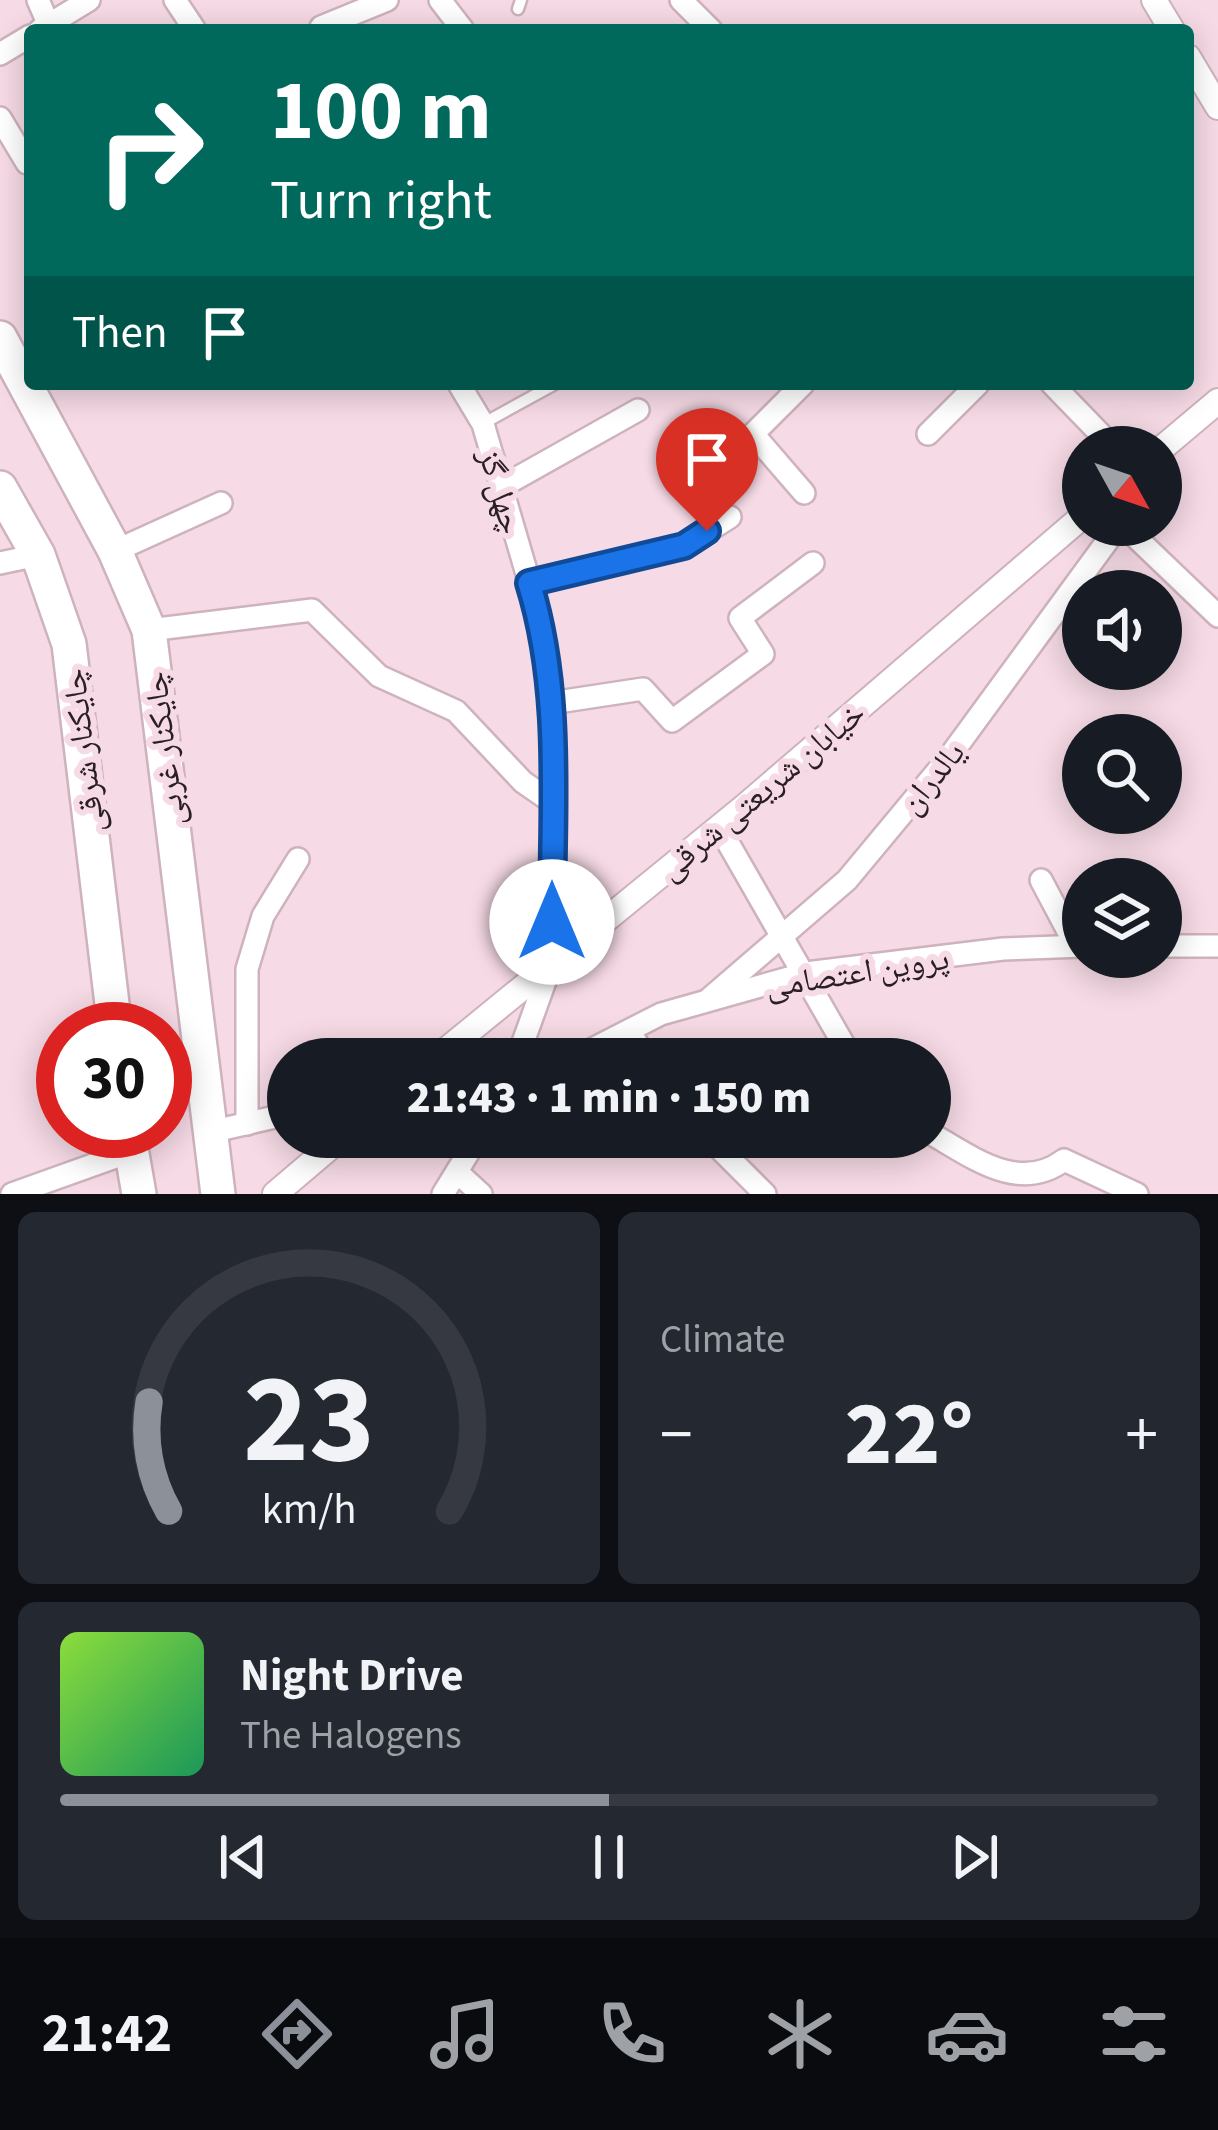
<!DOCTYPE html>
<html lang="en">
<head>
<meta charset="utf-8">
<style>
	body { margin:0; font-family:"Source Sans 3","Noto Naskh Arabic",sans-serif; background:#242831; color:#f1f3f6; height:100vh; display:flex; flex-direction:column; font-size:45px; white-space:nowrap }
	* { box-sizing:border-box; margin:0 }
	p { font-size:39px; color:#9ea1a6 }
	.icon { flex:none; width:66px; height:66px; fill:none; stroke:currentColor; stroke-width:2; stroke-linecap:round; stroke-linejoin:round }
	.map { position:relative; height:1194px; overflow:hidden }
	.details { display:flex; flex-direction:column; gap:18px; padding:18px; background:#0d0f14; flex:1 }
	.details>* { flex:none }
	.hud { position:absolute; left:24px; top:24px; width:1170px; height:366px; border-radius:12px; box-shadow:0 6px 30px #0003; background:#00695c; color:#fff; overflow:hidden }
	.needle { width:78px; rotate:130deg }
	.controls { position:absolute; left:1062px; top:426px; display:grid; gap:24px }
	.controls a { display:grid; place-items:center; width:120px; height:120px; border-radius:50%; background:#171b24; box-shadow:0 6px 30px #0003; font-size:60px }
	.speed { position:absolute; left:36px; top:1002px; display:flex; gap:24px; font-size:60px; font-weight:700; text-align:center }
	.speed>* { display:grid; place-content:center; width:156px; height:156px; border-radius:50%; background:#171b24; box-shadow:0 6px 30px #0003; line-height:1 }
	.speed .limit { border:18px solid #d22; background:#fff; color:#111 }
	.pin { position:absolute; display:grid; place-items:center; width:102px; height:102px; color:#fff; margin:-123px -51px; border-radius:50% 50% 50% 0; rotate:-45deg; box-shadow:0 0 12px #0007 }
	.pin .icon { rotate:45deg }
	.me { position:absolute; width:132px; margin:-66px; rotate:0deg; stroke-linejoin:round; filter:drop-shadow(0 0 9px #0008) }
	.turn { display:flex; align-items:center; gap:42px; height:252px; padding:0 48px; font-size:54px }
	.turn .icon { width:156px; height:156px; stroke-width:2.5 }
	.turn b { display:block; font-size:84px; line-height:102px }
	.then { display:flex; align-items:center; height:114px; padding:0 48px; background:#0003; gap:24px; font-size:45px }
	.big { font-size:90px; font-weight:800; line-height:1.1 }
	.details .tile { flex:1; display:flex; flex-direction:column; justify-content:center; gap:18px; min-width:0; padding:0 42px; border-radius:18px; background:#242831 }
	.details .dial { align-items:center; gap:0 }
	.dial svg { height:312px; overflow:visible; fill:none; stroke:#363941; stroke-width:7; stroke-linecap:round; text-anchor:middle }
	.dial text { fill:#f1f3f6; stroke:none }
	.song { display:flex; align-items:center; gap:36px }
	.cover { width:144px; height:144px; border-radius:18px; background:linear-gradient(135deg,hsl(90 70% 55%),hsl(150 70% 35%)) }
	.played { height:12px; border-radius:6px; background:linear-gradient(90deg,#8c9099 50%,#363941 50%) }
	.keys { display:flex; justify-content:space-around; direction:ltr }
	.heat { display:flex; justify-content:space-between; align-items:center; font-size:66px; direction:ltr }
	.details .tiles { flex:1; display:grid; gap:18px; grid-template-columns:1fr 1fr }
	.tile:last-child { grid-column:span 2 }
	.trip { position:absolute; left:267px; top:1038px; width:684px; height:120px; border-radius:60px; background:#171b24; box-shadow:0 6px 30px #0003; font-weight:800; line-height:120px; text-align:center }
	.tabs { display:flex; height:192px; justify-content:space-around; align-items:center; background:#090b0e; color:#9ea1a6 }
	.tabs .icon { width:84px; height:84px }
	.tabs .selected { color:#8c9099 }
	.tabs b { font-size:54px; color:#f1f3f6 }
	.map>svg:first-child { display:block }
</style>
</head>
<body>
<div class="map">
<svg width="1218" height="1194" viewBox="0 0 1218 1194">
	<rect width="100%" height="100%" fill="#f6dae5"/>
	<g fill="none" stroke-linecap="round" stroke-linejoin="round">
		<defs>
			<g id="service">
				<path d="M518 9 521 0"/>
				<path d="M484 423 555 384"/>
			</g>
			<g id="minor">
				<path d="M38 0 51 30"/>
				<path d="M175 0 195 30"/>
				<path d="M440 0 463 30"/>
				<path d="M681 0 711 30"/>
				<path d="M321 27 387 0"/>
				<path d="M40 30 89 0"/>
				<path d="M0 54 30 36"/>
				<path d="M0 118 27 163"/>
				<path d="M459 384 483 424 541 622 552 716V962L517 1059"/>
				<path d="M1052 384 1113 447"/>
				<path d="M753 434 804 493"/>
				<path d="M928 434 978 384"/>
				<path d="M724 463 803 384"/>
				<path d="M501 487 638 410"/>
				<path d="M1123 525 1218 616"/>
				<path d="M115 551 221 503"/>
				<path d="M0 563 38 555"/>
				<path d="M529 583 684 546 730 517"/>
				<path d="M149 630 312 610 379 676 456 711 523 782 552 802"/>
				<path d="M551 703 643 689 672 721 763 654 740 618 813 563"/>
				<path d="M719 827 852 1059"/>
				<path d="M1041 880 1076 946"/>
				<path d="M1161 946H1218"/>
				<path d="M709 999 847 880 950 756 1119 525"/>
				<path d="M629 1031 647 1059"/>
				<path d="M573 1059 661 1014 806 973 1003 949 1083 946"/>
				<path d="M247 1124V969L263 916 298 859"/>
				<path d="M210 1132 288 1114"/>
				<path d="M930 1133C972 1157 1019 1194 1064 1160L1137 1194"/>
				<path d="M708 1137 765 1194"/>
				<path d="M457 1172 481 1194"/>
				<path d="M12 1194 132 1151"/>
				<path d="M443 1194 478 1137"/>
			</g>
			<g id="tertiary">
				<path d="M1154 0 1172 30"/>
				<path d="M1188 57 1218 107"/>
				<path d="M1161 449 1218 401"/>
				<path d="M435 1059 744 807 1083 516"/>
				<path d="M275 1194 342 1137"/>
			</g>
			<g id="primary">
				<path d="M0 338 115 551 149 630 218 1194"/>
				<path d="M0 488 38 555 69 644 115 1029"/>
				<path d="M128 1131 139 1194"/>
			</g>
		</defs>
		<!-- service casing -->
		<use href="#service" stroke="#ceb2bd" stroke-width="15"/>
		<!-- minor casing -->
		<use href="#minor" stroke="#ceb2bd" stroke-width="26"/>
		<!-- tertiary casing -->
		<use href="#tertiary" stroke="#ceb2bd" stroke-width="28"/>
		<!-- primary casing -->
		<use href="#primary" stroke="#ceb2bd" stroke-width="38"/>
		<!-- service -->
		<use href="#service" stroke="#fff" stroke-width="10"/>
		<!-- minor -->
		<use href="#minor" stroke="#fff" stroke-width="21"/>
		<!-- tertiary -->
		<use href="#tertiary" stroke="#fff" stroke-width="24"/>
		<!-- primary -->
		<use href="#primary" stroke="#fff" stroke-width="33"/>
	</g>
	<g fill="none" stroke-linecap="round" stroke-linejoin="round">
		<defs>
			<path id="route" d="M552 922C552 810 563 691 529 583L684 546 707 531"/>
		</defs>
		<!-- route casing -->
		<use href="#route" stroke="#114b97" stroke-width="30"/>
		<!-- route -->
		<use href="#route" stroke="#1a73e8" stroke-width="21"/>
	</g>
	<g text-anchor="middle" stroke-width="12" stroke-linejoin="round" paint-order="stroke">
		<!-- street labels -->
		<g font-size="33" fill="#2a2024" stroke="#f6dae5">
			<text transform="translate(502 491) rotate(74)" y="12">چهل گز</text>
			<text transform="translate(163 749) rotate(-97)" y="12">چایکنار غربی</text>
			<text transform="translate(82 751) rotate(-97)" y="12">چایکنار شرقی</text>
			<text transform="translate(931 777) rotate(-51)" y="12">یالدران</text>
			<text transform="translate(761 790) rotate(-40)" y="12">خیابان شریعتی شرقی</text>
			<text transform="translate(857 971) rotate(-9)" y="12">پروین اعتصامی</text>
		</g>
	</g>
</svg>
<div class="controls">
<a><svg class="needle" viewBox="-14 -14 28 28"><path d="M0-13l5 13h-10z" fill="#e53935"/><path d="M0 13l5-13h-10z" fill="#9ea1a6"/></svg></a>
<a><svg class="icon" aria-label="sound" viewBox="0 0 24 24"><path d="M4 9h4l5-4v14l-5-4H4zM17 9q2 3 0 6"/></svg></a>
<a><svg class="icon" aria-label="search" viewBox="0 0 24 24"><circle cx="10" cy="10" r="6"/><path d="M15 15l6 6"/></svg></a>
<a><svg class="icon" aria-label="layers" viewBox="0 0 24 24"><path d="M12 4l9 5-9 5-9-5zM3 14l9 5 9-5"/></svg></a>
</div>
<div class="speed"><div class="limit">30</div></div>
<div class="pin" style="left:707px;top:531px;background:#d93025"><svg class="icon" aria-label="arrive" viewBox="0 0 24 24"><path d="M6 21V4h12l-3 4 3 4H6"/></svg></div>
<svg class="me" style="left:552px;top:922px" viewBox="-20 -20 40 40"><circle r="19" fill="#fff"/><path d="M0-13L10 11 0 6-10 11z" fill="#1a73e8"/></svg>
<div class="trip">21:43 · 1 min · 150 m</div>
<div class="hud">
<div class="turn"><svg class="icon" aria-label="right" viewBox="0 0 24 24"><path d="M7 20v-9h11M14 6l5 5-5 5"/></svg><div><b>100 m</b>Turn right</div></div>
<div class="then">Then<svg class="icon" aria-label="arrive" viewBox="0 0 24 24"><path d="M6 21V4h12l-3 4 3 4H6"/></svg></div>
</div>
</div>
<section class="details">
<div class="tiles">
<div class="tile dial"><svg viewBox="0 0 100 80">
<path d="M14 69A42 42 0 1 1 86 69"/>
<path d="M14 69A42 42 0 0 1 9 41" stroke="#8c9099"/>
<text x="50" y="56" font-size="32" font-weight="700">23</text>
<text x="50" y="72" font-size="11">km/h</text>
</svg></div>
<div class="tile"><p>Climate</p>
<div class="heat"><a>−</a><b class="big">22°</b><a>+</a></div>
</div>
<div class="tile">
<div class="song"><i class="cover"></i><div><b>Night Drive</b><p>The Halogens</p></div></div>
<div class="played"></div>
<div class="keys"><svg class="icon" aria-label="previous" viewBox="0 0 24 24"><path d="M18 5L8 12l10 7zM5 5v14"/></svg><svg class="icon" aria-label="pause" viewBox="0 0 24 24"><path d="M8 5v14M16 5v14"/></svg><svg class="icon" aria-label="next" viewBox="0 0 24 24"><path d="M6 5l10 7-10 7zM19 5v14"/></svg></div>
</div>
</div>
</section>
<nav class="tabs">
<b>21:42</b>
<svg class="icon selected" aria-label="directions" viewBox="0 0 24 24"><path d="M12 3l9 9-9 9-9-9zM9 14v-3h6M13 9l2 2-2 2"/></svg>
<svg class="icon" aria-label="music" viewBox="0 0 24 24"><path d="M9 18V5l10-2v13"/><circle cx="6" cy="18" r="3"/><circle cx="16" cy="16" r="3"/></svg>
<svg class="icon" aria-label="phone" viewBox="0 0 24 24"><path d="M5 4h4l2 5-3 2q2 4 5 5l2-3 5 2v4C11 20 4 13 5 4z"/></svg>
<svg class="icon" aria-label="climate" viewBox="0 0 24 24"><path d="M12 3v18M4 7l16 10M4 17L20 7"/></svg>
<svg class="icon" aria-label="car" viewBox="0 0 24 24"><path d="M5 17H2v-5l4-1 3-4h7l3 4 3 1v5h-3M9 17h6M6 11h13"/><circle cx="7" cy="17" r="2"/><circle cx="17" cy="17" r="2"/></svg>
<svg class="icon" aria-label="filters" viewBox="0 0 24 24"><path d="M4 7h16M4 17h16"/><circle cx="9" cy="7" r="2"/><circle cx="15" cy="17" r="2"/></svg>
</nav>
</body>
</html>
